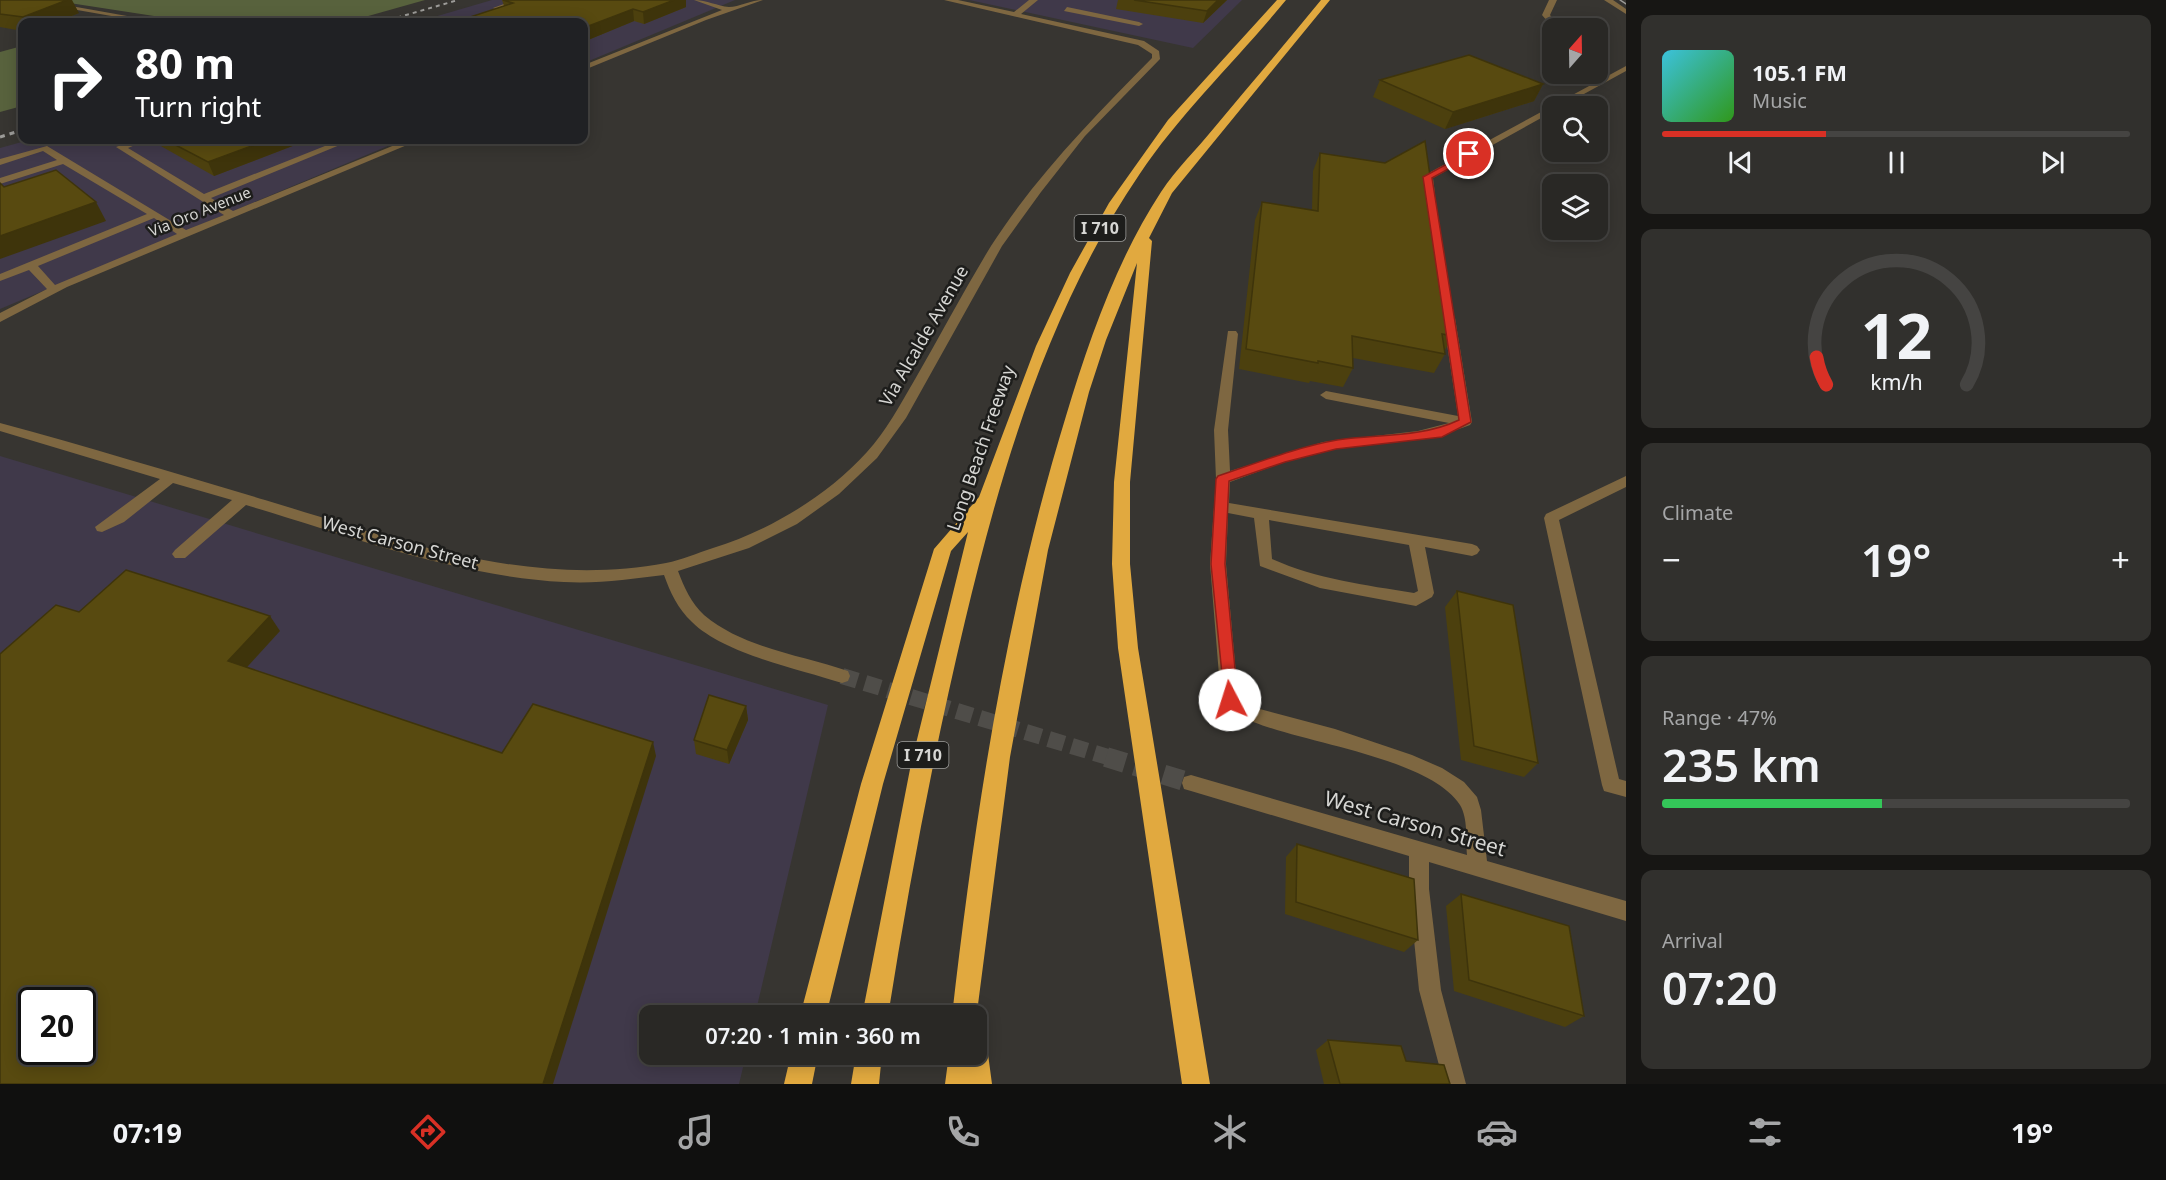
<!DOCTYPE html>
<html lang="en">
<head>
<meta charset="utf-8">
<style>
	body { margin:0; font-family:"Noto Sans",sans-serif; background:#31302d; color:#f1f3f6; height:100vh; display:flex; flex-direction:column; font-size:22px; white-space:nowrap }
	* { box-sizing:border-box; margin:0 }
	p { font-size:20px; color:#a5a6a7 }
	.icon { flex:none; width:33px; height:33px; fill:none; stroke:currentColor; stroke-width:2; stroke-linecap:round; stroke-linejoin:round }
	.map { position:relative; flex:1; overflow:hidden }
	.sheet { display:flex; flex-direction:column; gap:15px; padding:15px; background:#171614; width:540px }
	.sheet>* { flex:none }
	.top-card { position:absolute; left:18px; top:18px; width:570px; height:126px; border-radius:12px; box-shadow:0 3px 15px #0003,0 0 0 2px #454442; background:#202124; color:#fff; overflow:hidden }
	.needle { width:39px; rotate:20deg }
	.fabs { position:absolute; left:1542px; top:18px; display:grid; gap:12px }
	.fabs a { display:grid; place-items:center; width:66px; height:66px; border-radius:12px; background:#292825; box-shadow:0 3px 15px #0003,0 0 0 2px #454442; font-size:30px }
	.speed { position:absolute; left:18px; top:987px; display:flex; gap:12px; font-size:30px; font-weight:700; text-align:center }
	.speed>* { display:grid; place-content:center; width:78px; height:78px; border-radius:50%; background:#292825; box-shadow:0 3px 15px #0003,0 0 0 2px #454442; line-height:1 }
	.speed .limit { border:3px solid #111; border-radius:9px; background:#fff; color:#111 }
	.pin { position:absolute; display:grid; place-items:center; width:51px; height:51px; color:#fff; margin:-26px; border:3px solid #fff; border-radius:50%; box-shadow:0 2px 6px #0007 }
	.me { position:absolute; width:66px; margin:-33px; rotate:355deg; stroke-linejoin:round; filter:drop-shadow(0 0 4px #0008) }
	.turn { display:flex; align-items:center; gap:21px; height:126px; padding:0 18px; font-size:27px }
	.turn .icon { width:78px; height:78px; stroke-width:2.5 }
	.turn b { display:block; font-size:42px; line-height:51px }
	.big { font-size:45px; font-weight:600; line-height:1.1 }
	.sheet .tile { flex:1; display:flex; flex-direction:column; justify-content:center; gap:9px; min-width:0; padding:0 21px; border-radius:12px; background:#31302d }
	.sheet .dial { align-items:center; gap:0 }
	.dial svg { height:156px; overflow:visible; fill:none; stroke:#454442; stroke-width:7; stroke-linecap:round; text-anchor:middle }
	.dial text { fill:#f1f3f6; stroke:none }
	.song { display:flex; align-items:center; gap:18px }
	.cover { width:72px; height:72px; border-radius:9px; background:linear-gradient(135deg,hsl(190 70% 55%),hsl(110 70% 35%)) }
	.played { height:6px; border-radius:3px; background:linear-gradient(90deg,#d93025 35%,#454442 35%) }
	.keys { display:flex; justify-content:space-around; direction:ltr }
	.heat { display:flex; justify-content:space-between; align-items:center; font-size:33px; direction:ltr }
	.charge { height:9px; border-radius:4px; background:linear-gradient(90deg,#34c759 47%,#454442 0) }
	.trip { position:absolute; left:639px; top:1005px; width:348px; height:60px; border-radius:12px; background:#292825; box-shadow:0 3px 15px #0003,0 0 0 2px #454442; font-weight:600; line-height:60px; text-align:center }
	.tabs { display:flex; height:96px; justify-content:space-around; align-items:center; background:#10100f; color:#a5a6a7 }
	.tabs .icon { width:42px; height:42px }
	.tabs .selected { color:#d93025 }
	.tabs b { font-size:27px; color:#f1f3f6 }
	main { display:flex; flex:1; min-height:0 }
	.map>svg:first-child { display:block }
</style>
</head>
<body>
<main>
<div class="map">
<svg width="1626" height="1084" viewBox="0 0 1626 1084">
	<rect width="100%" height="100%" fill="#373531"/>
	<!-- industrial -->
	<g fill="#40394a" fill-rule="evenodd">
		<path d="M492 0H735L584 63V22H417Z"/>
		<path d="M969 0H1242L1193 48Z"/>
		<path d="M29 140H402L0 309V148Z"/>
		<path d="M0 456 828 705 755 1015 650 1016V1054L746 1055 739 1084H0ZM32 1000H82V1052H32Z"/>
	</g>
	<!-- green -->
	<g fill="#58623d">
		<path d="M50 0H425L347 22H193Z"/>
		<path d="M22 46V106L0 112V52Z"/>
	</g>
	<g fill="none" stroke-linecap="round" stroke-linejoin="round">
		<!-- minor-tunnel-far1 -->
		<path stroke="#4f4d49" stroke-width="16" stroke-dasharray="16 8" stroke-linecap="butt" d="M842 676 1111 758"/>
		<!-- minor-tunnel -->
		<path stroke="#4f4d49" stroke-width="20" stroke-dasharray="20 10" stroke-linecap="butt" d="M1106 757 1191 783"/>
		<!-- minor -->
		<g fill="#7e6741" fill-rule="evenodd">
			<path d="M20 0H37L144 19 140 21Z"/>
			<path d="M515 0H526L497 10 493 8Z"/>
			<path d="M694 0C707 0 717 6 729 7 739 7 751 0 763 0L706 20 584 70V65L722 10Z"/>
			<path d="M944 0H958L1014 12 1029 0H1038L1021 14 1144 41 1159 51 1160 59 1085 136 1041 192 1002 246 906 418 877 458 839 494 797 524 749 548 678 571C684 587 691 603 704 615 743 648 801 655 848 671L850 676 848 681 842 683C799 669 724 654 692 622 678 609 670 592 664 575 631 579 598 584 564 582 454 576 350 536 246 505L185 558H175L172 554 175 550 232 500 173 483 124 522 102 532 97 531 95 527 160 479 0 431V423C89 447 177 474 265 500 395 539 528 589 666 563 682 560 697 553 713 548 770 530 826 497 867 452 886 431 900 405 914 381 940 336 964 290 991 246 1036 176 1094 117 1152 58V54L1138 45Z"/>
			<path d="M1549 0H1557L1550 15 1560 28H1553L1542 15Z"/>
			<path d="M1604 0H1613L1626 9V14Z"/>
			<path d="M1067 7 1139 22 1143 24 1139 26 1064 11Z"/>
			<path d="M1626 66V71L1562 106H1552V112L1433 178 1435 194 1430 197 1425 194V175Z"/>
			<path d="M134 140H147L128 148 204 194 340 140H352L211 198 233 211 407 140H419L67 287 0 322V313L47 289 29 270 0 281V274L147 214 63 164 0 184V178L57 160 43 151 0 165V159L47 146 186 230 224 215 116 147ZM154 218 177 234 55 285 38 266Z"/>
			<path d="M1449 314 1455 318 1472 422 1470 425C1427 442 1384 441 1339 448 1302 454 1266 469 1230 482L1229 503 1472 544 1477 546 1480 550 1477 554 1472 556 1425 547 1434 593 1432 597 1416 606 1320 588 1260 566 1254 518 1228 513 1226 564 1238 696 1256 708 1335 729 1412 755 1442 768 1464 782 1477 797 1481 810 1487 861 1626 901V921L1429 862V889L1441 990 1466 1084H1444L1419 990 1409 889V856L1191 791 1184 789 1182 783 1184 777 1191 775 1467 855C1466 840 1468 818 1460 805 1422 746 1241 740 1221 700L1210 564 1216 479 1214 430 1228 331H1236L1238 334 1228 430 1230 471 1323 442 1418 431 1449 423 1326 399 1320 395 1326 391 1458 416 1443 318ZM1269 520 1409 545 1418 591 1414 593C1365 585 1317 579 1272 559Z"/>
			<path d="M1626 476V487L1559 520 1619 779 1626 781V797L1604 791 1602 785 1544 518 1546 514Z"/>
		</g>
		<!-- highway -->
		<g fill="#e1a93f" fill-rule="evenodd">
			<path d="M1277 0H1286C1238 59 1182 111 1139 175 1049 308 1002 466 965 621 934 751 909 883 888 1016H862L911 764 968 532 951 551 883 784 826 1016H800L861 784 934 549 979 497 1036 346 1070 273 1109 203 1168 120Z"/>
			<path d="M1321 0H1330L1172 193 1149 238 1152 241 1130 482V564L1138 648 1210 1084H1182L1118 648 1112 564 1114 482 1137 263 1106 340 1089 392 1048 550 1010 757 976 1020V1016H952C975 814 1006 611 1066 416 1089 340 1117 259 1161 192 1176 169 1197 149 1214 128 1250 85 1286 43 1321 0Z"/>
			<path d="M976 1041 984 1045 988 1054 992 1084H945L949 1054H976Z"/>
			<path d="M791 1054H818L812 1084H784Z"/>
			<path d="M856 1054H882L879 1084H851Z"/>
		</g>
		<!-- tram -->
		<path stroke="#9c9b98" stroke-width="1.5" d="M1620 0 1626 4"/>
		<!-- rail-far1 -->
		<path stroke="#9c9b98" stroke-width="2" stroke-dasharray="4 4" stroke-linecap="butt" d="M382 22 458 0"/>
		<!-- rail -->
		<path stroke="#9c9b98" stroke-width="3" stroke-dasharray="5 5" stroke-linecap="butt" d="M0 137 22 130"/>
	</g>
	<!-- wall -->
	<g fill="#4c400e">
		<path d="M0 0 79 13 56 22H22V31L0 27Z"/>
		<path d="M502 0 686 7 644 24 634 21 588 40 584 38V22H455L504 6Z"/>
		<path d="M1118 0H1227L1203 23 1116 9Z"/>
		<path d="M1548 36H1552V64L1543 44Z"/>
		<path d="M1557 74H1587L1584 79 1558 76Z"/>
		<path d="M1380 80 1543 84 1534 101 1445 129 1373 97Z"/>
		<path d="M156 140H308L214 176 159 145Z"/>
		<path d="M1320 153 1453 336 1445 350V354L1434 373 1353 358V368L1343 387 1310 381 1309 383 1239 369 1255 220 1262 202 1312 210 1313 171Z"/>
		<path d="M1457 591 1538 763 1524 777 1461 760 1445 607Z"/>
		<path d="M746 706 748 720 729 764 696 754 694 740Z"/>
		<path d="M1297 844 1418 940 1404 952 1285 914 1286 857Z"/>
		<path d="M1461 894 1584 1016 1565 1027 1454 991 1446 906Z"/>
		<path d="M1328 1040 1406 1061 1450 1084H1324L1316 1050Z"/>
	</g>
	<!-- shaded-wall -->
	<g fill="#3e340b">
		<path d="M67 0H72L79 13 56 22H26L23 17Z"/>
		<path d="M674 0H686V7L644 24 643 12Z"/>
		<path d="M1218 0H1227L1203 23 1207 11Z"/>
		<path d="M633 9 634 21 588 40 586 27Z"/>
		<path d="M554 17 555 22H539Z"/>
		<path d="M1543 84 1534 101 1445 129 1453 112Z"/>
		<path d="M268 140H308L214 176 208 162Z"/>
		<path d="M96 202 106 221 0 259V236Z"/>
		<path d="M270 616 280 631 239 676 228 661Z"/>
		<path d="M746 706 748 720 729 764 727 750Z"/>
		<path d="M653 742 656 756 553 1084H543Z"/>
	</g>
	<!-- building -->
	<g fill="#584a10" stroke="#3e340b" stroke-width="1.5" fill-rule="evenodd">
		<path d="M0 0H67L23 17 0 14Z"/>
		<path d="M503 0H674L643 12 633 9 586 27H584V22H571L554 17 539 22H455L513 3Z"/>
		<path d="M1134 0H1218L1207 11Z"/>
		<path d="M1548 36H1552V46Z"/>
		<path d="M1469 55 1543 84 1453 112 1380 80Z"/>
		<path d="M166 140H268L208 162Z"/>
		<path d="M1425 141 1453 336 1442 334 1445 354 1352 336 1353 368 1318 361V363L1246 349 1262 202 1318 211 1320 153 1385 163Z"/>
		<path d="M56 170 96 202 0 236V183L4 187Z"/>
		<path d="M126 570 270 616 228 661 502 753 533 704 653 742 543 1084H0V654L56 605 79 612ZM32 1000H82V1052H32Z"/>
		<path d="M1457 591 1513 605 1538 763 1474 746Z"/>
		<path d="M709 695 746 706 727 750 694 740Z"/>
		<path d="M1297 844 1414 879 1418 940 1296 902Z"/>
		<path d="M1461 894 1569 926 1584 1016 1469 980Z"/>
		<path d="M1328 1040 1401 1046 1406 1061 1444 1065 1450 1084H1340Z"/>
	</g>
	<!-- route -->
	<path fill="#d93025" stroke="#8d1f18" stroke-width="1.5" d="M1469 152 1472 156 1432 178 1471 422 1442 437 1336 449 1285 462 1229 481 1225 564 1238 700 1236 704H1225L1211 564 1216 479 1218 476C1257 463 1297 447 1337 440 1378 434 1421 438 1459 420L1423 177Z"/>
	<g text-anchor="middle" stroke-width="5" stroke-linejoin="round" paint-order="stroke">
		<!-- far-street labels -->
		<g font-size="15" fill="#d6d6d3" stroke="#1d1d1b">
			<text transform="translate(200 212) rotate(-22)" y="5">Via Oro Avenue</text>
		</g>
		<!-- shield labels -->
		<g fill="#1d1d1b" stroke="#9e9e9c" stroke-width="1.5">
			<rect x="1074.5" y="215" width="51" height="26" rx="4.5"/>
			<rect x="897.5" y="742" width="51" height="26" rx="4.5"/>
		</g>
		<g font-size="16" font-weight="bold" fill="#d6d6d3">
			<text x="1100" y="234">I 710</text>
			<text x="923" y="761">I 710</text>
		</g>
		<!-- street labels -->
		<g font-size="18" fill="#d6d6d3" stroke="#1d1d1b">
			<text transform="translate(924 336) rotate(-60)" y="6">Via Alcalde Avenue</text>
			<text transform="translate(981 448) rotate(-71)" y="6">Long Beach Freeway</text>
			<text transform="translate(400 543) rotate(15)" y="6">West Carson Street</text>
		</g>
		<!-- near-street labels -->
		<g font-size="21" fill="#d6d6d3" stroke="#1d1d1b">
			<text transform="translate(1415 824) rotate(16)" y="7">West Carson Street</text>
		</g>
	</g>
</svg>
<div class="fabs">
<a><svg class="needle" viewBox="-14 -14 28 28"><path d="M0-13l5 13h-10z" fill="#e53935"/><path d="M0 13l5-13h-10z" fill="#a5a6a7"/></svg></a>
<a><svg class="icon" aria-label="search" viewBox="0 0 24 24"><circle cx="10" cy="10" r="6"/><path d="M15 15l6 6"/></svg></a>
<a><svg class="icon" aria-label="layers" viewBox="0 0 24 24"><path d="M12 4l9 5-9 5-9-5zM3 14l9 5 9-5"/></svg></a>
</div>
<div class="speed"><div class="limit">20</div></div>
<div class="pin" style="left:1469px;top:154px;background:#d93025"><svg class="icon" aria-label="arrive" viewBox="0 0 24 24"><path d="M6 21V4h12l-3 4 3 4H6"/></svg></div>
<svg class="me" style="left:1230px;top:700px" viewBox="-20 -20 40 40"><circle r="19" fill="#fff"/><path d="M0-13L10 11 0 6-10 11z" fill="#d93025"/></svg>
<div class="trip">07:20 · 1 min · 360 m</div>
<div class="top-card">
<div class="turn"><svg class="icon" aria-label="right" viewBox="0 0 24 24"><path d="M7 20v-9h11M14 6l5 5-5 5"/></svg><div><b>80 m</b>Turn right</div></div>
</div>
</div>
<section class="sheet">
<div class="tile">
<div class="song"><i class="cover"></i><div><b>105.1 FM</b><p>Music</p></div></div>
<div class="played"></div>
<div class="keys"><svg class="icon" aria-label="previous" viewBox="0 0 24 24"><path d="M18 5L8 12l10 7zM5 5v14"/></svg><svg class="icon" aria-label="pause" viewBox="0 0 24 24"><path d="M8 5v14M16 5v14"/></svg><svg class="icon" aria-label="next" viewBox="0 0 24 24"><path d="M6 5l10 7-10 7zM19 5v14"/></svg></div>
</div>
<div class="tile dial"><svg viewBox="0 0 100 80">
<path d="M14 69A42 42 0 1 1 86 69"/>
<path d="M14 69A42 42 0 0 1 9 55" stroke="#d93025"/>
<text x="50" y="56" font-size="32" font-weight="700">12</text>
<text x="50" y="72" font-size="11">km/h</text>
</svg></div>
<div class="tile"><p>Climate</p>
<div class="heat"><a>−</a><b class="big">19°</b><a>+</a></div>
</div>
<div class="tile"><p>Range · 47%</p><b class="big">235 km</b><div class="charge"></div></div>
<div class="tile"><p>Arrival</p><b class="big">07:20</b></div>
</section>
</main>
<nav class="tabs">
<b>07:19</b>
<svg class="icon selected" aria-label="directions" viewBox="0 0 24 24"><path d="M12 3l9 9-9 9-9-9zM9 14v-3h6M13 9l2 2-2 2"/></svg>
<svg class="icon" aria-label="music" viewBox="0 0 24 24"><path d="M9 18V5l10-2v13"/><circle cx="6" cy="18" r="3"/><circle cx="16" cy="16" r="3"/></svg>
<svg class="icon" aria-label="phone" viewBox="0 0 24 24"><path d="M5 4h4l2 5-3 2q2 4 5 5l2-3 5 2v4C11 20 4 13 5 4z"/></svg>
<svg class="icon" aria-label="climate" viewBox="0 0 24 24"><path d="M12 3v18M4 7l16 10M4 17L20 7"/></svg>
<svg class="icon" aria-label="car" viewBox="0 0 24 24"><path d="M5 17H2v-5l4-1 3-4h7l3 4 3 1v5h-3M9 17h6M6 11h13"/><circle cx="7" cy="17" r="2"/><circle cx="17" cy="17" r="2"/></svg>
<svg class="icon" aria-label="filters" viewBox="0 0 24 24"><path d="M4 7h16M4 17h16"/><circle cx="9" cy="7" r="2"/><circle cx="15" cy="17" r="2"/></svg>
<b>19°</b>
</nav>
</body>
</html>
